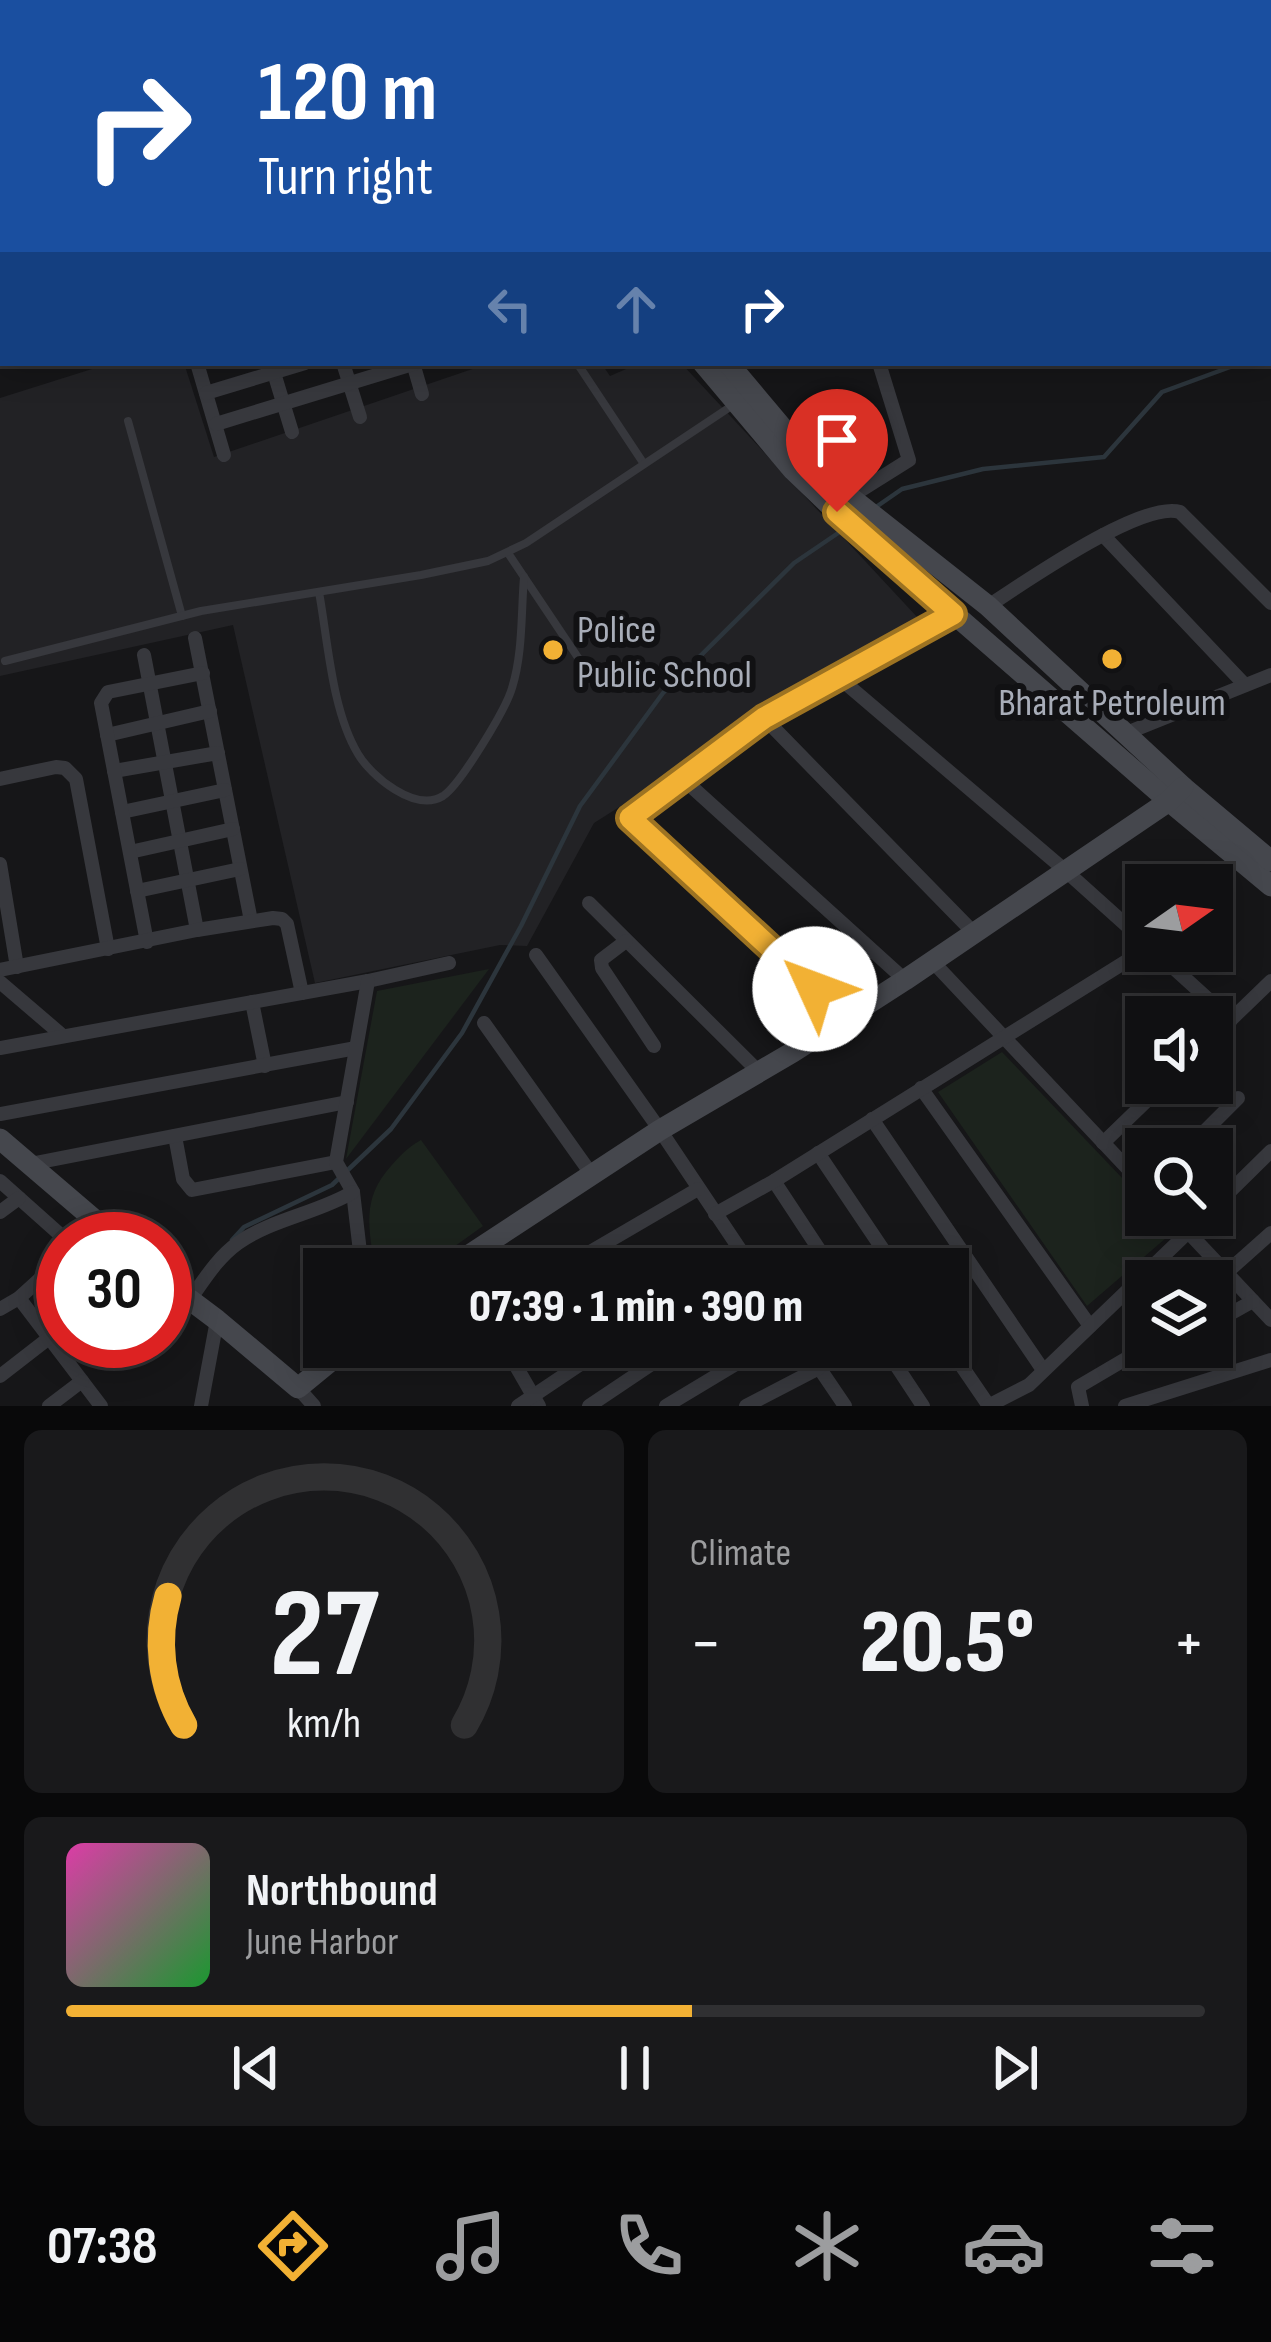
<!DOCTYPE html>
<html lang="en">
<head>
<meta charset="utf-8">
<style>
	body { margin:0; font-family:"Sofia Sans Condensed",sans-serif; background:#19191b; color:#f1f3f6; height:100vh; display:flex; flex-direction:column; font-size:45px; white-space:nowrap }
	* { box-sizing:border-box; margin:0 }
	p { font-size:39px; color:#9c9d9f }
	.icon { flex:none; width:66px; height:66px; fill:none; stroke:currentColor; stroke-width:2; stroke-linecap:round; stroke-linejoin:round }
	.map { position:relative; height:1406px; overflow:hidden }
	.details { display:flex; flex-direction:column; gap:24px; padding:24px; background:#09090a; flex:1 }
	.details>* { flex:none }
	.top-card { position:absolute; left:0px; top:0px; width:1272px; height:366px; box-shadow:0 6px 30px #0003,0 0 0 3px #303032; background:#1a4fa0; color:#fff; overflow:hidden }
	.needle { width:78px; rotate:76deg }
	.controls { position:absolute; left:1125px; top:864px; display:grid; gap:24px }
	.controls a { display:grid; place-items:center; width:108px; height:108px; border-radius:0px; background:#101012; box-shadow:0 6px 30px #0003,0 0 0 3px #303032; font-size:60px }
	.speed { position:absolute; left:36px; top:1212px; display:flex; gap:24px; font-size:60px; font-weight:700; text-align:center }
	.speed>* { display:grid; place-content:center; width:156px; height:156px; border-radius:50%; background:#101012; box-shadow:0 6px 30px #0003,0 0 0 3px #303032; line-height:1 }
	.speed .limit { border:18px solid #d22; background:#fff; color:#111 }
	.pin { position:absolute; display:grid; place-items:center; width:102px; height:102px; color:#fff; margin:-123px -51px; border-radius:50% 50% 50% 0; rotate:-45deg; box-shadow:0 0 12px #0007 }
	.pin .icon { rotate:45deg }
	.me { position:absolute; width:132px; margin:-66px; rotate:313deg; stroke-linejoin:round; filter:drop-shadow(0 0 9px #0008) }
	.turn { display:flex; align-items:center; gap:42px; height:252px; padding:0 60px; font-size:54px }
	.turn .icon { width:156px; height:156px; stroke-width:2.5 }
	.turn b { display:block; font-size:84px; line-height:102px }
	.lanes { display:flex; align-items:center; height:114px; padding:0 60px; background:#0003; justify-content:center; gap:60px; direction:ltr }
	.lanes .off { opacity:.35 }
	.big { font-size:90px; font-weight:800; line-height:1.1 }
	.details .tile { flex:1; display:flex; flex-direction:column; justify-content:center; gap:18px; min-width:0; padding:0 42px; border-radius:18px; background:#19191b }
	.details .dial { align-items:center; gap:0 }
	.dial svg { height:312px; overflow:visible; fill:none; stroke:#303032; stroke-width:7; stroke-linecap:round; text-anchor:middle }
	.dial text { fill:#f1f3f6; stroke:none }
	.song { display:flex; align-items:center; gap:36px }
	.cover { width:144px; height:144px; border-radius:18px; background:linear-gradient(135deg,hsl(320 70% 55%),hsl(130 70% 35%)) }
	.played { height:12px; border-radius:6px; background:linear-gradient(90deg,#f2b134 55%,#303032 55%) }
	.keys { display:flex; justify-content:space-around; direction:ltr }
	.heat { display:flex; justify-content:space-between; align-items:center; font-size:66px; direction:ltr }
	.details .tiles { flex:1; display:grid; gap:24px; grid-template-columns:1fr 1fr }
	.tile:last-child { grid-column:span 2 }
	.trip { position:absolute; left:303px; top:1248px; width:666px; height:120px; border-radius:0px; background:#101012; box-shadow:0 6px 30px #0003,0 0 0 3px #303032; font-weight:800; line-height:120px; text-align:center }
	.tabs { display:flex; height:192px; justify-content:space-around; align-items:center; background:#060607; color:#9c9d9f }
	.tabs .icon { width:84px; height:84px }
	.tabs .selected { color:#f2b134 }
	.tabs b { font-size:54px; color:#f1f3f6 }
	.map>svg:first-child { display:block }
</style>
</head>
<body>
<div class="map">
<svg width="1271" height="1406" viewBox="0 0 1271 1406">
	<rect width="100%" height="100%" fill="#161618"/>
	<!-- built -->
	<path fill="#222225" d="M111 363H184L214 457 490 363H601L610 376 640 363H681L918 618 594 823 527 946 500 945 315 983 233 625 0 676V398Z"/>
	<!-- green -->
	<g fill="#1c231d">
		<path d="M489 969 346 1159 377 991Z"/>
		<path d="M1002 1052 1146 1203V1215H1157L1173 1232 1087 1306 938 1092Z"/>
		<path d="M421 1140 483 1226 423 1269H375C369 1228 361 1199 391 1166 401 1155 408 1147 421 1140Z"/>
	</g>
	<g fill="none" stroke-linecap="round" stroke-linejoin="round">
		<!-- stream -->
		<g stroke="#2c353c" stroke-width="4.5">
			<path d="M1269 354 1271 353"/>
			<path d="M876 507 902 489 983 469 1104 457 1162 392 1241 363"/>
			<path d="M232 1240 244 1227 332 1185 391 1129 462 1033 521 926 580 806 663 693 794 563 847 527"/>
		</g>
		<!-- service -->
		<g stroke="#37383d" stroke-width="8">
			<path d="M671 0 672 3"/>
			<path d="M577 363 644 464"/>
			<path d="M128 421 182 616"/>
			<path d="M508 553 585 668"/>
			<path d="M319 592C328 642 332 711 358 754 371 776 415 813 443 796 460 785 506 709 512 688 523 653 521 613 524 577"/>
			<path d="M5 661 201 611 421 575 488 561 526 543 733 405"/>
		</g>
		<!-- minor -->
		<g stroke="#37383d" stroke-width="14">
			<path d="M196 0 197 3"/>
			<path d="M230 0 231 3"/>
			<path d="M265 0 266 3"/>
			<path d="M302 0 303 3"/>
			<path d="M348 0 349 3"/>
			<path d="M777 0V3"/>
			<path d="M841 0V3"/>
			<path d="M933 0V3"/>
			<path d="M174 3 184 0"/>
			<path d="M984 3 985 0"/>
			<path d="M1043 3V0"/>
			<path d="M1269 6H1271"/>
			<path d="M0 62 3 71"/>
			<path d="M1269 76H1271"/>
			<path d="M1269 117H1271"/>
			<path d="M0 133 3 132"/>
			<path d="M0 163 3 172"/>
			<path d="M0 207 3 206"/>
			<path d="M0 277 3 286"/>
			<path d="M1269 317H1271"/>
			<path d="M0 351 3 350"/>
			<path d="M197 363 224 455"/>
			<path d="M271 363 292 432"/>
			<path d="M343 363 360 417"/>
			<path d="M413 363 422 394"/>
			<path d="M206 393 305 363"/>
			<path d="M216 424 416 363"/>
			<path d="M850 497 909 460 879 363"/>
			<path d="M1103 535 1245 685"/>
			<path d="M988 606C1024 583 1142 500 1180 512L1271 603"/>
			<path d="M195 638 251 921"/>
			<path d="M144 655 197 930"/>
			<path d="M837 676 1067 872 1146 943"/>
			<path d="M764 718 974 933"/>
			<path d="M1124 734 1271 675"/>
			<path d="M107 735 210 711"/>
			<path d="M114 771 218 753"/>
			<path d="M682 778 905 980"/>
			<path d="M0 779 56 767 65 768 76 779 108 949"/>
			<path d="M122 812 225 790"/>
			<path d="M130 852 233 829"/>
			<path d="M0 864 17 967"/>
			<path d="M137 891 240 869"/>
			<path d="M589 903 759 1072"/>
			<path d="M626 941 601 960 602 968 654 1046"/>
			<path d="M147 942 101 703 108 692 203 673"/>
			<path d="M1155 951 1231 1020"/>
			<path d="M536 955 660 1130 753 1269"/>
			<path d="M933 962 1146 1188"/>
			<path d="M0 970 197 930 273 918 282 919 287 924 302 993"/>
			<path d="M0 982 63 1036"/>
			<path d="M252 1002 265 1066"/>
			<path d="M846 1017 630 818 764 718 954 614"/>
			<path d="M484 1023 592 1175"/>
			<path d="M1212 1038 1271 981"/>
			<path d="M0 1048 368 981 449 963"/>
			<path d="M921 1088 1090 1326"/>
			<path d="M0 1114 356 1048"/>
			<path d="M872 1119 1043 1370"/>
			<path d="M175 1136 183 1179 192 1190 336 1162"/>
			<path d="M1103 1143 1165 1083"/>
			<path d="M1187 1149 1238 1098"/>
			<path d="M818 1153 896 1269"/>
			<path d="M30 1164 347 1102"/>
			<path d="M0 1181 65 1239"/>
			<path d="M774 1181 832 1269"/>
			<path d="M1212 1209 1271 1151"/>
			<path d="M0 1212 19 1198"/>
			<path d="M715 1214 774 1181 1146 949"/>
			<path d="M1172 1215 1271 1320"/>
			<path d="M362 1269 353 1192 336 1162 368 981"/>
			<path d="M561 1269 698 1189"/>
			<path d="M1226 1273 1271 1233"/>
			<path d="M19 1298 101 1406"/>
			<path d="M189 1301C204 1280 217 1258 238 1243 272 1219 318 1213 353 1192"/>
			<path d="M0 1309 19 1298 63 1258"/>
			<path d="M1212 1324 1253 1301"/>
			<path d="M948 1346 989 1406"/>
			<path d="M505 1347 539 1406"/>
			<path d="M805 1347 845 1406"/>
			<path d="M884 1347 923 1406"/>
			<path d="M0 1376 49 1338"/>
			<path d="M298 1388 314 1406"/>
			<path d="M49 1406 82 1381"/>
			<path d="M201 1406 217 1320"/>
			<path d="M518 1406 606 1347"/>
			<path d="M589 1406 677 1347"/>
			<path d="M666 1406 764 1347"/>
			<path d="M746 1406 819 1368"/>
			<path d="M988 1406 1029 1385 1206 1215"/>
			<path d="M1082 1406 1078 1387 1146 1347"/>
			<path d="M1125 1406 1271 1360"/>
		</g>
		<!-- secondary -->
		<g stroke="#45474d" stroke-width="21">
			<path d="M442 0 444 3"/>
			<path d="M465 0 467 3"/>
			<path d="M703 363 793 470 837 512 1169 801 1271 886"/>
			<path d="M728 363 807 457 850 497 988 606 1183 787 1271 861"/>
			<path d="M0 1139 117 1239"/>
			<path d="M448 1269 660 1130 793 1052 905 980 1169 801 1183 787"/>
			<path d="M165 1281 217 1320 298 1388 348 1347"/>
		</g>
	</g>
	<g fill="none" stroke-linecap="round" stroke-linejoin="round">
		<defs>
			<path id="route" d="M815 989 630 818 764 718 953 614 837 512"/>
		</defs>
		<!-- route casing -->
		<use href="#route" stroke="#9d7322" stroke-width="30"/>
		<!-- route -->
		<use href="#route" stroke="#f2b134" stroke-width="21"/>
	</g>
	<!-- markers -->
	<g fill="#f2b134" stroke="#111113" stroke-width="4.5">
		<circle cx="553" cy="650" r="12"/>
		<circle cx="1112" cy="659" r="12"/>
	</g>
	<g text-anchor="middle" stroke-width="12" stroke-linejoin="round" paint-order="stroke">
		<!-- poi labels -->
		<g font-size="39" fill="#a8adb8" stroke="#111113" text-anchor="start">
			<text x="577" y="642">Police<tspan x="577" dy="45">Public School</tspan></text>
			<text x="1112" y="715" text-anchor="middle">Bharat Petroleum</text>
		</g>
	</g>
</svg>
<div class="controls">
<a><svg class="needle" viewBox="-14 -14 28 28"><path d="M0-13l5 13h-10z" fill="#e53935"/><path d="M0 13l5-13h-10z" fill="#9c9d9f"/></svg></a>
<a><svg class="icon" aria-label="sound" viewBox="0 0 24 24"><path d="M4 9h4l5-4v14l-5-4H4zM17 9q2 3 0 6"/></svg></a>
<a><svg class="icon" aria-label="search" viewBox="0 0 24 24"><circle cx="10" cy="10" r="6"/><path d="M15 15l6 6"/></svg></a>
<a><svg class="icon" aria-label="layers" viewBox="0 0 24 24"><path d="M12 4l9 5-9 5-9-5zM3 14l9 5 9-5"/></svg></a>
</div>
<div class="speed"><div class="limit">30</div></div>
<div class="pin" style="left:837px;top:512px;background:#d93025"><svg class="icon" aria-label="arrive" viewBox="0 0 24 24"><path d="M6 21V4h12l-3 4 3 4H6"/></svg></div>
<svg class="me" style="left:815px;top:989px" viewBox="-20 -20 40 40"><circle r="19" fill="#fff"/><path d="M0-13L10 11 0 6-10 11z" fill="#f2b134"/></svg>
<div class="trip">07:39 · 1 min · 390 m</div>
<div class="top-card">
<div class="turn"><svg class="icon" aria-label="right" viewBox="0 0 24 24"><path d="M7 20v-9h11M14 6l5 5-5 5"/></svg><div><b>120 m</b>Turn right</div></div>
<div class="lanes"><svg class="icon off" aria-label="left" viewBox="0 0 24 24"><path d="M17 20v-9H6M10 6l-5 5 5 5"/></svg><svg class="icon off" aria-label="ahead" viewBox="0 0 24 24"><path d="M12 20V5M6 11l6-6 6 6"/></svg><svg class="icon" aria-label="right" viewBox="0 0 24 24"><path d="M7 20v-9h11M14 6l5 5-5 5"/></svg></div>
</div>
</div>
<section class="details">
<div class="tiles">
<div class="tile dial"><svg viewBox="0 0 100 80">
<path d="M14 69A42 42 0 1 1 86 69"/>
<path d="M14 69A42 42 0 0 1 10 36" stroke="#f2b134"/>
<text x="50" y="56" font-size="32" font-weight="700">27</text>
<text x="50" y="72" font-size="11">km/h</text>
</svg></div>
<div class="tile"><p>Climate</p>
<div class="heat"><a>−</a><b class="big">20.5°</b><a>+</a></div>
</div>
<div class="tile">
<div class="song"><i class="cover"></i><div><b>Northbound</b><p>June Harbor</p></div></div>
<div class="played"></div>
<div class="keys"><svg class="icon" aria-label="previous" viewBox="0 0 24 24"><path d="M18 5L8 12l10 7zM5 5v14"/></svg><svg class="icon" aria-label="pause" viewBox="0 0 24 24"><path d="M8 5v14M16 5v14"/></svg><svg class="icon" aria-label="next" viewBox="0 0 24 24"><path d="M6 5l10 7-10 7zM19 5v14"/></svg></div>
</div>
</div>
</section>
<nav class="tabs">
<b>07:38</b>
<svg class="icon selected" aria-label="directions" viewBox="0 0 24 24"><path d="M12 3l9 9-9 9-9-9zM9 14v-3h6M13 9l2 2-2 2"/></svg>
<svg class="icon" aria-label="music" viewBox="0 0 24 24"><path d="M9 18V5l10-2v13"/><circle cx="6" cy="18" r="3"/><circle cx="16" cy="16" r="3"/></svg>
<svg class="icon" aria-label="phone" viewBox="0 0 24 24"><path d="M5 4h4l2 5-3 2q2 4 5 5l2-3 5 2v4C11 20 4 13 5 4z"/></svg>
<svg class="icon" aria-label="climate" viewBox="0 0 24 24"><path d="M12 3v18M4 7l16 10M4 17L20 7"/></svg>
<svg class="icon" aria-label="car" viewBox="0 0 24 24"><path d="M5 17H2v-5l4-1 3-4h7l3 4 3 1v5h-3M9 17h6M6 11h13"/><circle cx="7" cy="17" r="2"/><circle cx="17" cy="17" r="2"/></svg>
<svg class="icon" aria-label="filters" viewBox="0 0 24 24"><path d="M4 7h16M4 17h16"/><circle cx="9" cy="7" r="2"/><circle cx="15" cy="17" r="2"/></svg>
</nav>
</body>
</html>
